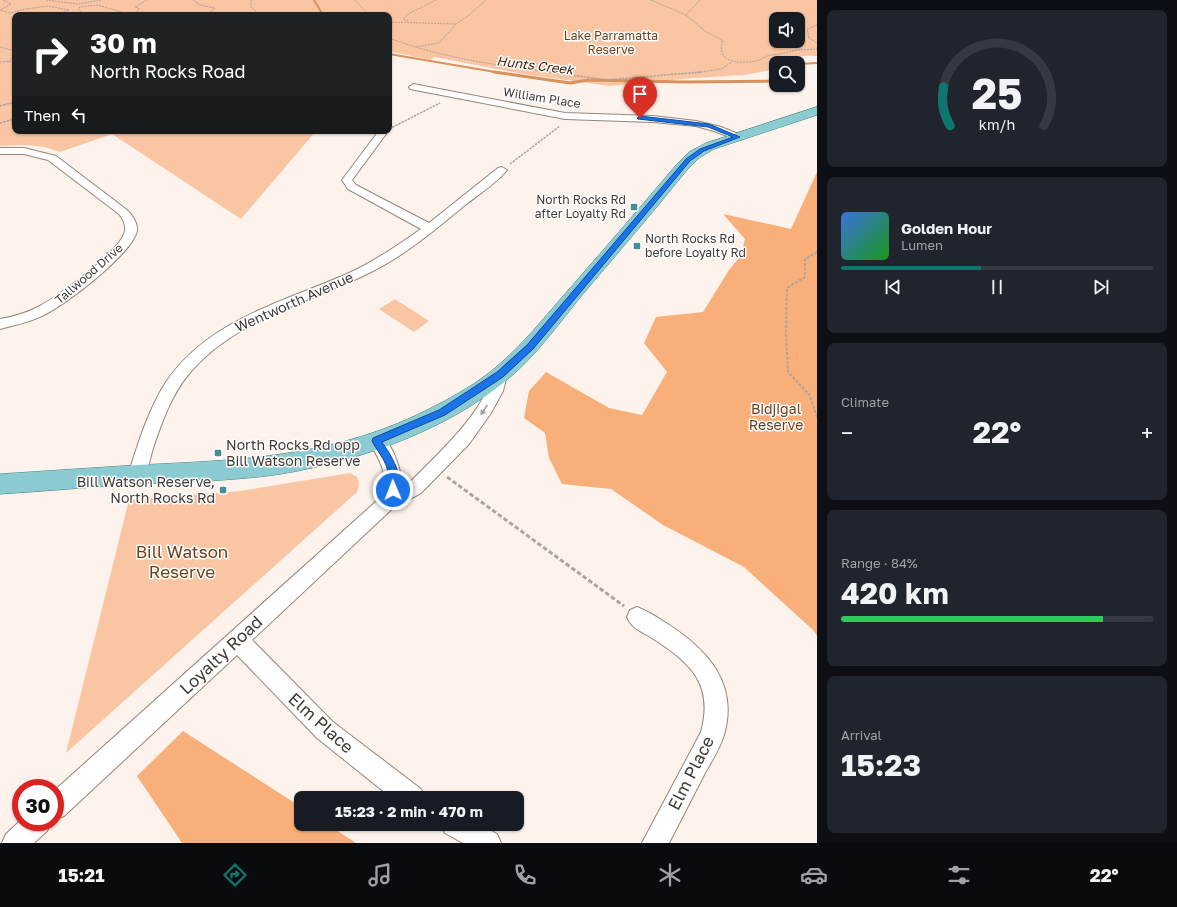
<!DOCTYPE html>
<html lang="en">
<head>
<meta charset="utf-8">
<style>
	body { margin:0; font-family:"Golos Text",sans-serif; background:#20242c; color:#f1f3f6; height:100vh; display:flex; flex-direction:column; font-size:15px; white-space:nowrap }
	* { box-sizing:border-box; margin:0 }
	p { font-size:13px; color:#9ea1a6 }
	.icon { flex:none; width:22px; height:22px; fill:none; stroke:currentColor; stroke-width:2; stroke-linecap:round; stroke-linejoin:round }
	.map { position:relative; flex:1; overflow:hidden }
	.drawer { display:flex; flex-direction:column; gap:10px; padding:10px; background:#0d0f14; width:360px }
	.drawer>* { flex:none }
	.guide { position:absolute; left:12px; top:12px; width:380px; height:122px; border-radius:8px; box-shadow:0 1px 3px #0004; background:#202124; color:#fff; overflow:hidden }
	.controls { position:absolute; left:769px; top:12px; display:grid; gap:8px }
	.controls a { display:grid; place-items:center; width:36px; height:36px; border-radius:8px; background:#171b24; box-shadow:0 1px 3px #0004; font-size:20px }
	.speed { position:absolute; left:12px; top:779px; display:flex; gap:8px; font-size:20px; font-weight:700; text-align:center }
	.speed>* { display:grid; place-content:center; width:52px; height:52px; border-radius:50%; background:#171b24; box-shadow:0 1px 3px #0004; line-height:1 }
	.speed .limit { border:6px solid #d22; background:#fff; color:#111 }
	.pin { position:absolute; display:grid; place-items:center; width:34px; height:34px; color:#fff; margin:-41px -17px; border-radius:50% 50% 50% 0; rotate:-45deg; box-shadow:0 0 4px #0007 }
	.pin .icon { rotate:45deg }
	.me { position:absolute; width:44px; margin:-22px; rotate:359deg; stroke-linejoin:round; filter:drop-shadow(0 0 3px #0008) }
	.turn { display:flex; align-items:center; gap:14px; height:84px; padding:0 12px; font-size:18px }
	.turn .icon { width:52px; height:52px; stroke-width:2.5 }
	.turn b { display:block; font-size:28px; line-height:34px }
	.then { display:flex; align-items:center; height:38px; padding:0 12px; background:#0003; gap:8px; font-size:15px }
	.big { font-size:30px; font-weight:700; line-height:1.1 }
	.drawer .widget { flex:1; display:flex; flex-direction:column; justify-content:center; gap:6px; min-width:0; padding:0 14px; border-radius:8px; background:#20242c }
	.drawer .dial { align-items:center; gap:0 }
	.dial svg { height:104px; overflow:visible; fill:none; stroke:#363941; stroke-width:7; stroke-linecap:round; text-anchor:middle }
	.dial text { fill:#f1f3f6; stroke:none }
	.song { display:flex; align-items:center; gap:12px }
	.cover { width:48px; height:48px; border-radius:6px; background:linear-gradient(135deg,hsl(220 70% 55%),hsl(120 70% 35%)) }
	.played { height:4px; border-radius:2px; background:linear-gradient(90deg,#0f766e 45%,#363941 45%) }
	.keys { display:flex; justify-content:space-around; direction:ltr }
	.heat { display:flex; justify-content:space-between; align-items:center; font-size:22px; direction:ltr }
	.charge { height:6px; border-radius:3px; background:linear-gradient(90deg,#34c759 84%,#363941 0) }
	.trip { position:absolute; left:294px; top:791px; width:230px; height:40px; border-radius:8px; background:#171b24; box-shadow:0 1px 3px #0004; font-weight:700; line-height:40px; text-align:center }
	.menu { display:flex; height:64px; justify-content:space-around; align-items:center; background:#090b0e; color:#9ea1a6 }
	.menu .icon { width:28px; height:28px }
	.menu .selected { color:#0f766e }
	.menu b { font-size:18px; color:#f1f3f6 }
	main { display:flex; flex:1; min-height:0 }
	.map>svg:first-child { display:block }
</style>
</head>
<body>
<main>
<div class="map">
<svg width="817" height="843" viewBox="0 0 817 843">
	<rect width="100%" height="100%" fill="#fef3ec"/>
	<!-- green -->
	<g fill="#f9c5a2" fill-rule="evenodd">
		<path d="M0 0H817V56C806 55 797 56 788 63H776V69L745 75 694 78 610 86 523 74 434 57 431 60 392 52 389 54V15H15V131H316L241 219 112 134 60 152 45 147 26 145 0 146ZM776 19H798V41H776Z"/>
		<path d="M395 299 429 321 414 332 379 309Z"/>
		<path d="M350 473 357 477 359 484 357 492 66 753 129 500 240 491Z"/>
	</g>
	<!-- forest -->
	<g fill="#f9af7a">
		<path d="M817 172V636L813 630 744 567 663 525 611 489 562 484 549 458 545 433 524 418 529 391 546 372 609 408 642 415 667 372 644 343 656 317 703 312 729 270 741 255 745 239 723 214 791 229Z"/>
		<path d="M183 731 301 807V824H327L356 843H182L137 776Z"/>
	</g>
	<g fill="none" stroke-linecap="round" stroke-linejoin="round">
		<!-- stream-far1 -->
		<g stroke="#d9915d" stroke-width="2">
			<path d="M314 0 323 15"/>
			<path d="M389 54 501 73"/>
			<path d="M798 64 817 63"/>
			<path d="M774 73 776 67"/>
		</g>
		<!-- stream -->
		<g stroke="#d9915d" stroke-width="3">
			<path d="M494 72 570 83 588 80 684 82 776 81"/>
			<path d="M774 72 776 75"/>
		</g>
		<defs>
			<g id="minor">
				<path d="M413 84 565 113 653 116 696 121 721 127 741 135 743 137 738 140 714 131 696 126 653 122 565 119 410 89 409 87Z"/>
				<path d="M381 131 386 134 352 180 356 185 429 223 498 168 502 167 507 170C499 181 477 196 465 205 435 230 404 256 369 273 307 304 234 319 188 375 171 396 162 422 153 448 150 459 148 470 143 480L137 482 131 480 128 475C138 444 148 410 166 382 209 319 284 302 349 273 375 261 398 245 421 229L348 189 342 180 378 132Z"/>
				<path d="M0 148H24L56 156 127 210C132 215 138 223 137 231 132 254 65 305 44 315 30 322 15 325 0 329V319C13 317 26 313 38 307 57 297 121 251 125 231 126 225 123 219 119 214L48 160 24 154H0Z"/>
				<path d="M500 370 505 371 507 375 503 391 491 413 469 444 421 493 393 508 252 640 333 722 421 789 424 798H392L317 738 237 655 64 816 55 819V790L380 498C390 473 380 462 369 441L371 436C375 435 379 434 383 437 393 446 403 473 401 487L409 483C434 458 460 434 479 405 486 394 489 382 495 371Z"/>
				<path d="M637 607C647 611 657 617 666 623 707 649 739 683 724 735 720 748 712 761 705 773 693 796 681 820 669 843H642L701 732C714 684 691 663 652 638 642 632 631 628 627 617L630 610Z"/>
				<path d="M21 820V822H51L47 831 34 843H2L6 834Z"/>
				<path d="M441 824H479L497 834 501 843H463L445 833Z"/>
			</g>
			<path id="major" d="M817 107V115L714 149 699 158 687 170C653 212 618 253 583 294 559 323 537 355 508 379 444 433 348 465 267 476 224 481 180 482 137 484 92 487 46 491 0 494V474C46 471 92 468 138 465 245 460 338 457 435 406 456 395 477 383 495 368 524 344 546 315 571 287 607 246 642 205 677 164L689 152 706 143Z"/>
		</defs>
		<!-- minor casing -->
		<use href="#minor" stroke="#95857a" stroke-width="2"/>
		<!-- major casing -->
		<use href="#major" stroke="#3e8287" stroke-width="1"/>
		<!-- path-far3 -->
		<g stroke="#aea49e" stroke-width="1" stroke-dasharray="2 1" stroke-linecap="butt">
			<path d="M3 0 11 4 0 10 10 13 25 9 48 6 69 10 57 15"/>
			<path d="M46 0 78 4 101 0"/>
			<path d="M147 0 135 7 139 8 137 12 148 15"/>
			<path d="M193 0 200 5 215 8 212 11 202 15"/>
			<path d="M251 0V7L260 15"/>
			<path d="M355 0 367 13 365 15"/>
			<path d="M651 0 686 15"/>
			<path d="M700 0 686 15 705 31 723 41C715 63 740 64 756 61 760 60 763 58 767 56 775 54 784 54 792 51 800 49 809 50 817 49"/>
			<path d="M79 15 81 12 78 9 80 7 98 5 131 15"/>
			<path d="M374 15H376"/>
			<path d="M408 21 403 19 410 13 436 0"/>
			<path d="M389 22 456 24 468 16 486 0"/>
			<path d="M817 25 807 29 809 38 817 43"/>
			<path d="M389 38C442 58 500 66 556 73"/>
			<path d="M0 47 15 51"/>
			<path d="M416 47 439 43 456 24"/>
			<path d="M0 62 15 61"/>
			<path d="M8 62 15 56"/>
			<path d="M695 73 721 69 732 62"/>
		</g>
		<!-- path-far2 -->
		<g stroke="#aea49e" stroke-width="1.5" stroke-dasharray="2.5 1" stroke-linecap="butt">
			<path d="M549 72 607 80 701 72"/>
			<path d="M0 106 15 102"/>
			<path d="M0 123 15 119"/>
			<path d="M389 129 440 103"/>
			<path d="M510 164 560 126"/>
		</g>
		<!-- path-far1 -->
		<path stroke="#aea49e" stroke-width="2" stroke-dasharray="3 1.5" stroke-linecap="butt" d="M817 252 805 259V277L787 288 786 333 788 372 809 394 817 417"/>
		<!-- path -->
		<path stroke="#aea49e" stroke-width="3" stroke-dasharray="4.5 2.5" stroke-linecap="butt" d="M447 477 624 606"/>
		<!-- minor -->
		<use href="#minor" fill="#fff" fill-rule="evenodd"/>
		<!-- major -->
		<use href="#major" fill="#8bcbd1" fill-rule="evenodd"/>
	</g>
	<!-- one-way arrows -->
	<defs><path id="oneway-solid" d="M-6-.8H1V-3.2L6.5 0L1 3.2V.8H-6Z"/></defs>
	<use fill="#a09c9a" href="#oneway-solid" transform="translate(484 410) rotate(123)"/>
	<!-- route -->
	<path fill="#1a73e8" stroke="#114b97" d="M640 116 709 124 740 137 704 151 690 161 533 349 503 377 445 415 382 442C392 457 405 476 396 494L393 495 389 494C386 486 390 475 386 465 383 457 376 449 372 441L373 438 439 410 497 372 527 345 686 159 700 149 733 137 708 127 638 119 637 118Z"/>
	<!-- markers -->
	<g fill="#468d94" stroke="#fff" stroke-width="1.5">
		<rect x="630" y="203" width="8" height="8" rx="2"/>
		<rect x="633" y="242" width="8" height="8" rx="2"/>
		<rect x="214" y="449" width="8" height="8" rx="2"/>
		<rect x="219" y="486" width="8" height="8" rx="2"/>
	</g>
	<g text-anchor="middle" stroke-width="3" stroke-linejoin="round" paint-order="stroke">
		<!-- far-park labels -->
		<g font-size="12" fill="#6d3e17" stroke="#fff">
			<text x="611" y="40">Lake Parramatta<tspan x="611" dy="14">Reserve</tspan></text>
		</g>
		<!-- far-street labels -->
		<g font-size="12" fill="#413a35" stroke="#fff">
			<text transform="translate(542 98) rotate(9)" y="4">William Place</text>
			<text transform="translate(89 274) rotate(-41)" y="4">Tallwood Drive</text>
		</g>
		<!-- far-poi labels -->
		<g font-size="12" fill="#413a35" stroke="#fff" text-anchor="end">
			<text x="626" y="204">North Rocks Rd<tspan x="626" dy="14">after Loyalty Rd</tspan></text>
			<text x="645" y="243" text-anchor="start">North Rocks Rd<tspan x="645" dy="14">before Loyalty Rd</tspan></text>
		</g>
		<!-- far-water labels -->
		<g font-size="13" font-style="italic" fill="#3f220c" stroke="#fff">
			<text transform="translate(535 65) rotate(7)" y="5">Hunts Creek</text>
		</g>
		<!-- street labels -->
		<g font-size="14" fill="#413a35" stroke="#fff">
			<text transform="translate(294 302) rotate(-24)" y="5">Wentworth Avenue</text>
		</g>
		<!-- park labels -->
		<g font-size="14" fill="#6d3e17" stroke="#fff">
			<text x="776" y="414">Bidjigal<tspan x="776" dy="16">Reserve</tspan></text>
		</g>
		<!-- poi labels -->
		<g font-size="14" fill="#413a35" stroke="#fff" text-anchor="start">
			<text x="226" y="450">North Rocks Rd opp<tspan x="226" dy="16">Bill Watson Reserve</tspan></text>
			<text x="215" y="487" text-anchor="end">Bill Watson Reserve,<tspan x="215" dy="16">North Rocks Rd</tspan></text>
		</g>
		<!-- near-park labels -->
		<g font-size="17" fill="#6d3e17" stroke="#fff">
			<text x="182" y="558">Bill Watson<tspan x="182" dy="20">Reserve</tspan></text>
		</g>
		<!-- near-street labels -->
		<g font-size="17" fill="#413a35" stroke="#fff">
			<text transform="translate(221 655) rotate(-43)" y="6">Loyalty Road</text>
			<text transform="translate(321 723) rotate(42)" y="6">Elm Place</text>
			<text transform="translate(691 773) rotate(-63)" y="6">Elm Place</text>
		</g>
	</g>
</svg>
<div class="controls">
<a><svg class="icon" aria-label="sound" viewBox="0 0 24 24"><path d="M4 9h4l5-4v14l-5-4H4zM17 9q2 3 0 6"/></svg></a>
<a><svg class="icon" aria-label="search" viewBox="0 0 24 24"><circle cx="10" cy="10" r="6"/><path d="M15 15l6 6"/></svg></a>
</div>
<div class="speed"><div class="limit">30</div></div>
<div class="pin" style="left:640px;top:118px;background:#d93025"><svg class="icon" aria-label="arrive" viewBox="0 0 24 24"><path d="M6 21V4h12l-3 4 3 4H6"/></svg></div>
<svg class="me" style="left:393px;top:490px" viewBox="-20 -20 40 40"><circle r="17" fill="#1a73e8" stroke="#fff" stroke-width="3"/><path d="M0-11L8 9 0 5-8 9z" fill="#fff"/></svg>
<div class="trip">15:23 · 2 min · 470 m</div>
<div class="guide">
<div class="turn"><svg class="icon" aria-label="right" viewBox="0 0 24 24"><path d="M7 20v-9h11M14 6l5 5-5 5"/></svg><div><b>30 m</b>North Rocks Road</div></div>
<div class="then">Then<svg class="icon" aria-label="left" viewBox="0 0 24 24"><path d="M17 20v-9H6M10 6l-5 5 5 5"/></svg></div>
</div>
</div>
<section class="drawer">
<div class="widget dial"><svg viewBox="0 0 100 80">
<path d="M14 69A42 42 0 1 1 86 69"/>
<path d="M14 69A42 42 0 0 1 9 39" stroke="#0f766e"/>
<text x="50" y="56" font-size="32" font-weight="700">25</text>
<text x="50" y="72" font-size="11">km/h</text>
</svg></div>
<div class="widget">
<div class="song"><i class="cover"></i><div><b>Golden Hour</b><p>Lumen</p></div></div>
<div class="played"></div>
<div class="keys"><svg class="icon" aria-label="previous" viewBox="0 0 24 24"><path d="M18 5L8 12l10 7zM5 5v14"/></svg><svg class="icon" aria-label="pause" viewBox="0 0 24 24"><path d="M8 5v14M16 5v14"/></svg><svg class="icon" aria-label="next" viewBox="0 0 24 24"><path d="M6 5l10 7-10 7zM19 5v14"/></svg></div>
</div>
<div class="widget"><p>Climate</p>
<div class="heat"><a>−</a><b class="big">22°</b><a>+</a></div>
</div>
<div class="widget"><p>Range · 84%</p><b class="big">420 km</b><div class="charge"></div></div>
<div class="widget"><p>Arrival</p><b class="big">15:23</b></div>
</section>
</main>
<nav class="menu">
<b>15:21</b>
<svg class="icon selected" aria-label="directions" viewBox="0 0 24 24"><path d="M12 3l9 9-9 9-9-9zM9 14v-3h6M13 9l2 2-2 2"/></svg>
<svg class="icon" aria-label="music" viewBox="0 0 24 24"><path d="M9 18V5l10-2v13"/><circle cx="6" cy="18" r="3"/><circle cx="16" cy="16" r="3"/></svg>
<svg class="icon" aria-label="phone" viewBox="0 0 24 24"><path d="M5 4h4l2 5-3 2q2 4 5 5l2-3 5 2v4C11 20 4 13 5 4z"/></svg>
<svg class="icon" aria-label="climate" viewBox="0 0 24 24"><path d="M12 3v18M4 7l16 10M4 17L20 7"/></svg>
<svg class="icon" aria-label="car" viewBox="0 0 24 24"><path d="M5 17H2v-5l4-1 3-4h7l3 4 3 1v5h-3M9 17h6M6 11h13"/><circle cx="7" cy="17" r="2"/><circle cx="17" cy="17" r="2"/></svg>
<svg class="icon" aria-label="filters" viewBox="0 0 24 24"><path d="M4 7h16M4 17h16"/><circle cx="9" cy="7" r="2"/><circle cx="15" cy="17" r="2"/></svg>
<b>22°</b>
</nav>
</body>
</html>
